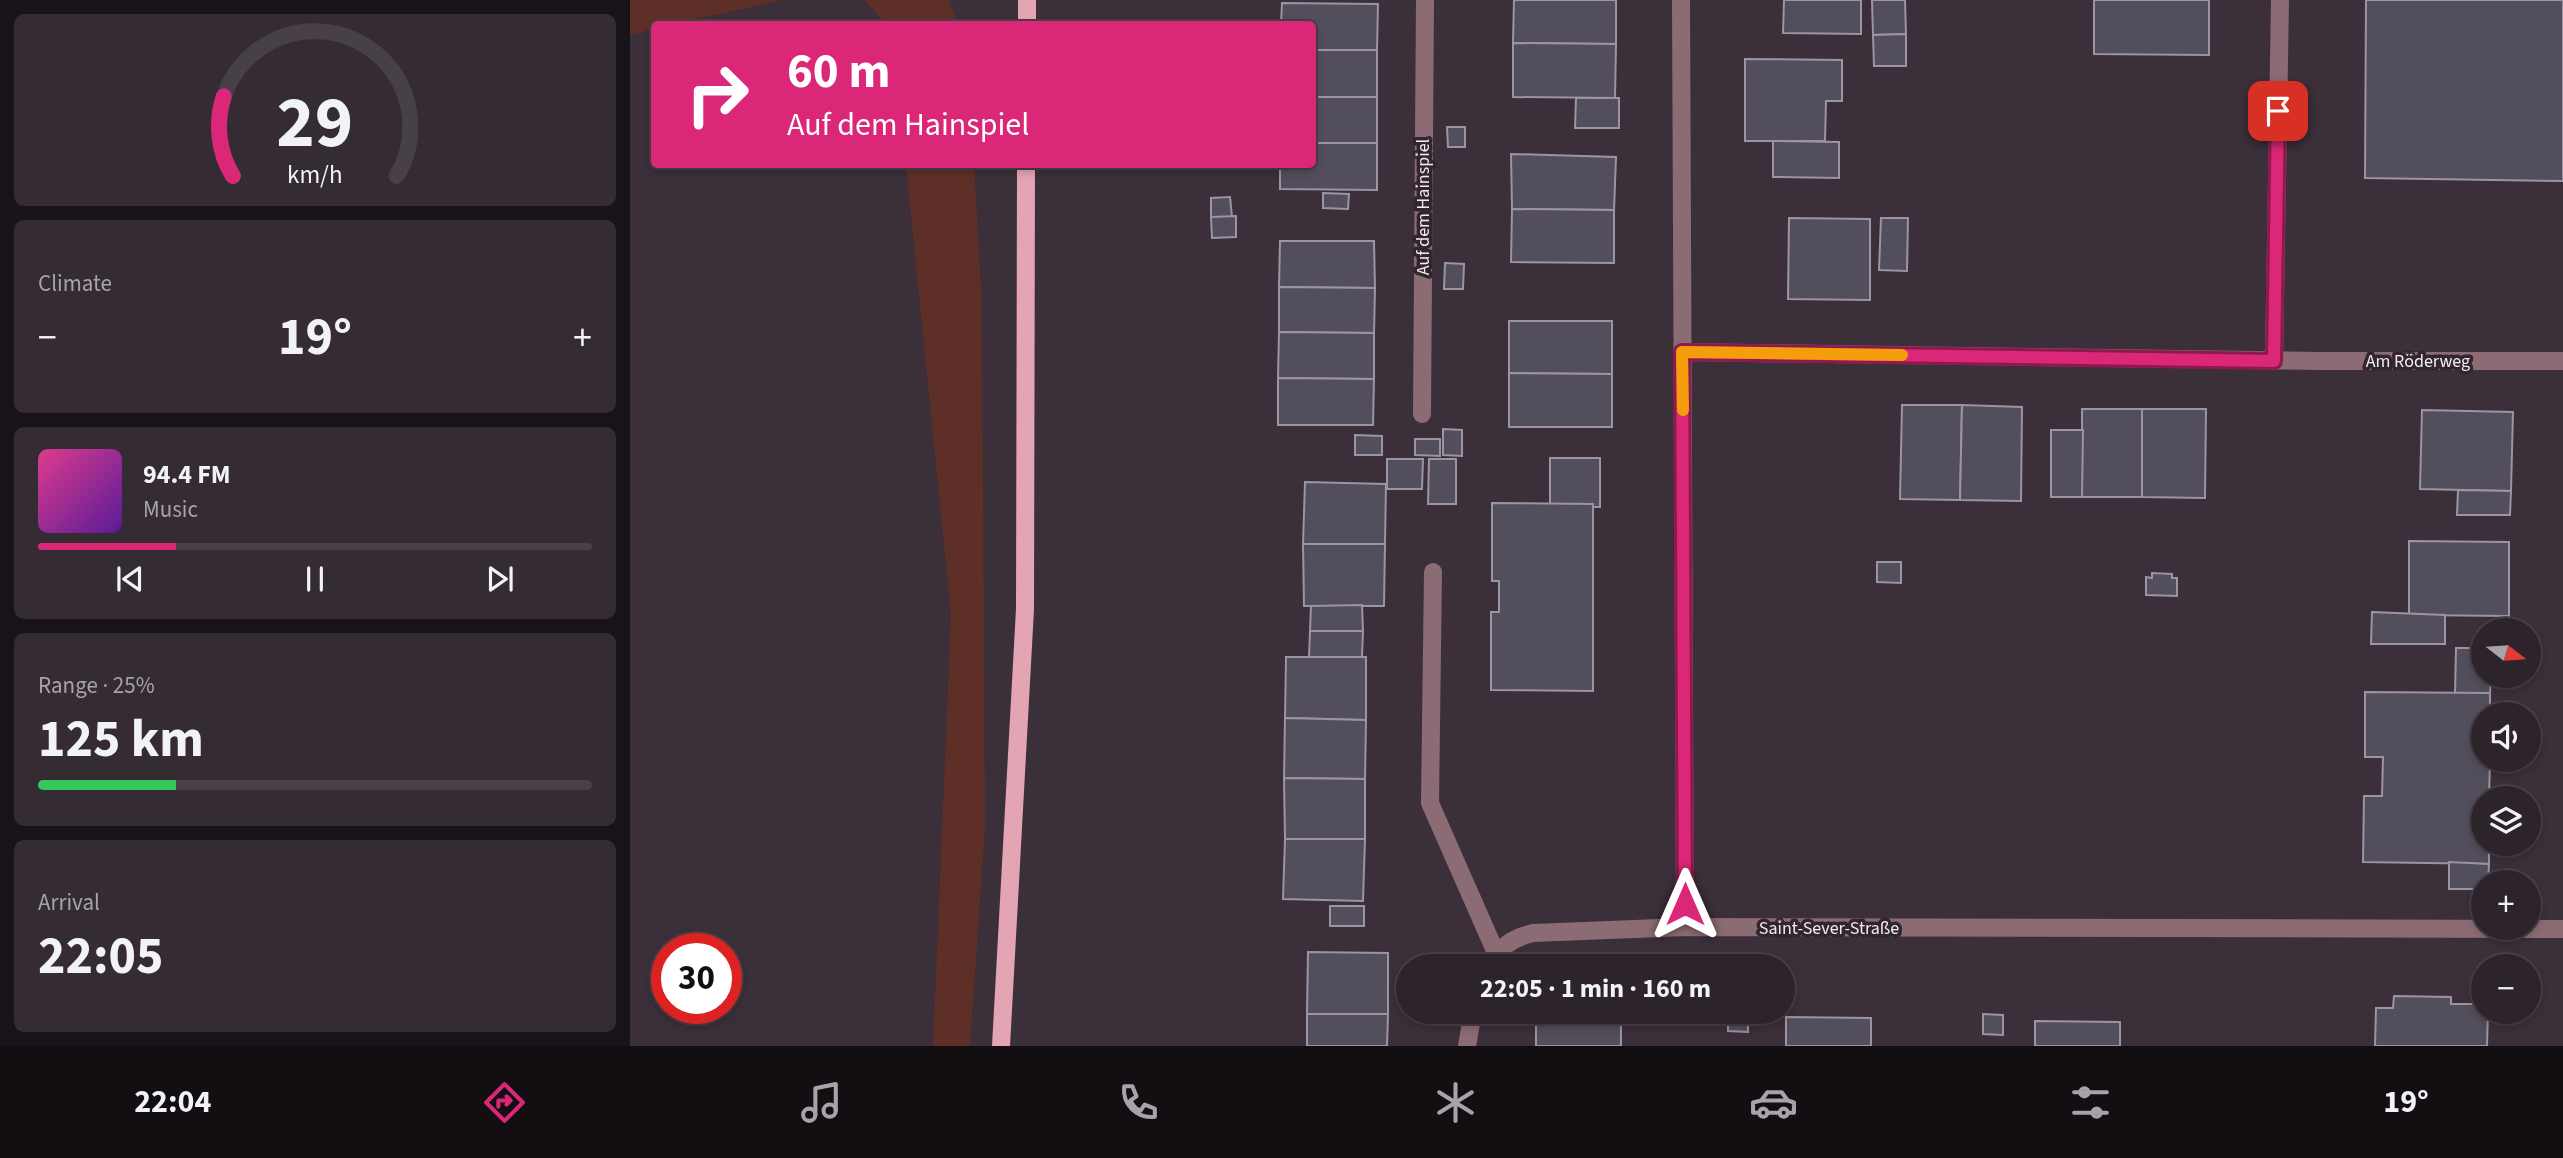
<!DOCTYPE html>
<html lang="en">
<head>
<meta charset="utf-8">
<style>
	body { margin:0; font-family:"Source Sans 3",sans-serif; background:#342b33; color:#f1f3f6; height:100vh; display:flex; flex-direction:column; font-size:26px; white-space:nowrap }
	* { box-sizing:border-box; margin:0 }
	p { font-size:23px; color:#a6a4a9 }
	.icon { flex:none; width:38px; height:38px; fill:none; stroke:currentColor; stroke-width:2; stroke-linecap:round; stroke-linejoin:round }
	.map { position:relative; flex:1; overflow:hidden }
	.sheet { display:flex; flex-direction:column; gap:14px; padding:14px; background:#181318; width:630px }
	.sheet>* { flex:none }
	.hud { position:absolute; left:21px; top:21px; width:665px; height:147px; border-radius:7px; box-shadow:0 4px 10px #0003,0 0 0 2px #484047; background:#db2777; color:#fff; overflow:hidden }
	.needle { width:46px; rotate:107deg }
	.controls { position:absolute; left:1841px; top:618px; display:grid; gap:14px }
	.controls a { display:grid; place-items:center; width:70px; height:70px; border-radius:50%; background:#2c232b; box-shadow:0 4px 10px #0003,0 0 0 2px #484047; font-size:35px }
	.speed { position:absolute; left:21px; top:933px; display:flex; gap:14px; font-size:35px; font-weight:700; text-align:center }
	.speed>* { display:grid; place-content:center; width:91px; height:91px; border-radius:50%; background:#2c232b; box-shadow:0 4px 10px #0003,0 0 0 2px #484047; line-height:1 }
	.speed .limit { border:10px solid #d22; background:#fff; color:#111 }
	.pin { position:absolute; display:grid; place-items:center; width:60px; height:60px; color:#fff; margin:-30px; border-radius:14px; box-shadow:0 4px 10px #0006 }
	.me { position:absolute; width:77px; margin:-38px; rotate:0deg; stroke-linejoin:round; filter:drop-shadow(0 0 5px #0008) }
	.turn { display:flex; align-items:center; gap:24px; height:147px; padding:0 21px; font-size:32px }
	.turn .icon { width:91px; height:91px; stroke-width:2.5 }
	.turn b { display:block; font-size:49px; line-height:60px }
	.big { font-size:52px; font-weight:700; line-height:1.1 }
	.sheet .tile { flex:1; display:flex; flex-direction:column; justify-content:center; gap:10px; min-width:0; padding:0 24px; border-radius:10px; background:#342b33 }
	.sheet .dial { align-items:center; gap:0 }
	.dial svg { height:182px; overflow:visible; fill:none; stroke:#484047; stroke-width:7; stroke-linecap:round; text-anchor:middle }
	.dial text { fill:#f1f3f6; stroke:none }
	.song { display:flex; align-items:center; gap:21px }
	.cover { width:84px; height:84px; border-radius:10px; background:linear-gradient(135deg,hsl(330 70% 55%),hsl(270 70% 35%)) }
	.played { height:7px; border-radius:4px; background:linear-gradient(90deg,#db2777 25%,#484047 25%) }
	.keys { display:flex; justify-content:space-around; direction:ltr }
	.heat { display:flex; justify-content:space-between; align-items:center; font-size:38px; direction:ltr }
	.charge { height:10px; border-radius:5px; background:linear-gradient(90deg,#34c759 25%,#484047 0) }
	.trip { position:absolute; left:766px; top:954px; width:399px; height:70px; border-radius:35px; background:#2c232b; box-shadow:0 4px 10px #0003,0 0 0 2px #484047; font-weight:700; line-height:70px; text-align:center }
	.tabs { display:flex; height:112px; justify-content:space-around; align-items:center; background:#120e11; color:#a6a4a9 }
	.tabs .icon { width:49px; height:49px }
	.tabs .on { color:#db2777 }
	.tabs b { font-size:32px; color:#f1f3f6 }
	main { display:flex; flex:1; min-height:0 }
	.map>svg:first-child { display:block }
</style>
</head>
<body>
<main>
<section class="sheet">
<div class="tile dial"><svg viewBox="0 0 100 80">
<path d="M14 69A42 42 0 1 1 86 69"/>
<path d="M14 69A42 42 0 0 1 10 34" stroke="#db2777"/>
<text x="50" y="56" font-size="32" font-weight="700">29</text>
<text x="50" y="72" font-size="11">km/h</text>
</svg></div>
<div class="tile"><p>Climate</p>
<div class="heat"><a>−</a><b class="big">19°</b><a>+</a></div>
</div>
<div class="tile">
<div class="song"><i class="cover"></i><div><b>94.4 FM</b><p>Music</p></div></div>
<div class="played"></div>
<div class="keys"><svg class="icon" aria-label="previous" viewBox="0 0 24 24"><path d="M18 5L8 12l10 7zM5 5v14"/></svg><svg class="icon" aria-label="pause" viewBox="0 0 24 24"><path d="M8 5v14M16 5v14"/></svg><svg class="icon" aria-label="next" viewBox="0 0 24 24"><path d="M6 5l10 7-10 7zM19 5v14"/></svg></div>
</div>
<div class="tile"><p>Range · 25%</p><b class="big">125 km</b><div class="charge"></div></div>
<div class="tile"><p>Arrival</p><b class="big">22:05</b></div>
</section>
<div class="map">
<svg width="1933" height="1046" viewBox="0 0 1933 1046">
	<rect width="100%" height="100%" fill="#3b2f39"/>
	<!-- green -->
	<g fill="#5d2f27">
		<path d="M0 0H153L44 24H24V29L0 35Z"/>
		<path d="M234 0H319L327 24H256Z"/>
		<path d="M276 165H344L352 304 355 827 340 1046H303L321 614Z"/>
	</g>
	<!-- building -->
	<g fill="#534e5b" stroke="#9a94a3" stroke-width="2">
		<path d="M884 0H986V44L883 43Z"/>
		<path d="M1154 0H1231V34L1153 33Z"/>
		<path d="M1242 0H1275L1276 34 1243 35Z"/>
		<path d="M1464 0H1579V55L1464 54Z"/>
		<path d="M1736 0H1933V181L1735 178Z"/>
		<path d="M652 3 748 4 747 50H682V24H651Z"/>
		<path d="M1276 34V66H1244L1243 35Z"/>
		<path d="M883 43 986 44 985 98 883 97Z"/>
		<rect x="682" y="50" width="65" height="47"/>
		<path d="M1115 59 1212 60V101H1196L1195 141H1115Z"/>
		<rect x="682" y="97" width="65" height="46"/>
		<path d="M946 98H989V128H945Z"/>
		<path d="M817 127H835V147H818Z"/>
		<path d="M1143 141 1209 142V178L1143 177Z"/>
		<path d="M682 143H747V190L650 189V164H682Z"/>
		<path d="M881 154 986 157 984 210 882 209Z"/>
		<path d="M693 193 719 194 718 209 693 208Z"/>
		<path d="M600 197 602 217H581V198Z"/>
		<path d="M882 209 984 210V263L881 262Z"/>
		<path d="M606 216V237L582 238 581 217Z"/>
		<path d="M1159 218 1240 219V300L1158 299Z"/>
		<path d="M1251 218H1278L1277 271 1249 270Z"/>
		<path d="M650 241H744L745 288 649 287Z"/>
		<path d="M815 263 834 264 833 289H814Z"/>
		<path d="M649 287 745 288 744 333 649 332Z"/>
		<path d="M879 321H982V374L879 373Z"/>
		<path d="M649 332 744 333V379L648 378Z"/>
		<path d="M879 373 982 374V427H879Z"/>
		<path d="M648 378 744 379 743 425H648Z"/>
		<path d="M1272 405H1332L1330 500 1270 499Z"/>
		<path d="M1332 405 1392 407 1391 501 1330 500Z"/>
		<rect x="1452" y="409" width="60" height="88"/>
		<path d="M1512 409H1576L1575 498 1512 497Z"/>
		<path d="M1792 410 1883 412 1881 491 1790 489Z"/>
		<path d="M813 429 832 430V456L813 455Z"/>
		<path d="M1421 430H1453L1452 497H1421Z"/>
		<path d="M725 435 752 436V455H725Z"/>
		<path d="M785 439H810V456L785 455Z"/>
		<path d="M920 458H970V507H963V504H920Z"/>
		<path d="M757 459H793L792 489H757Z"/>
		<path d="M799 459H826V504H798Z"/>
		<path d="M675 482 756 484 755 544H673Z"/>
		<path d="M1828 490 1881 491 1880 515H1827Z"/>
		<path d="M862 503 963 504V691L861 690V612H869V581H862Z"/>
		<path d="M1779 541 1879 542V616L1779 615Z"/>
		<path d="M673 544H755L754 606H674Z"/>
		<path d="M1247 562H1271V583L1247 582Z"/>
		<path d="M1522 573 1542 574V578H1547V596L1516 595V577L1522 578Z"/>
		<path d="M732 605 733 631H680L681 606Z"/>
		<path d="M1742 612 1815 615V644H1741Z"/>
		<path d="M680 631H733L732 657H679Z"/>
		<path d="M1826 648H1853V676H1861L1860 693H1825Z"/>
		<path d="M656 657H736V720L655 718Z"/>
		<path d="M1735 692 1860 693V714H1853V760H1860L1859 798H1853V844H1859V864L1733 862 1734 796H1752L1753 757H1735Z"/>
		<path d="M655 718 736 720 735 779 654 778Z"/>
		<path d="M654 778 735 779V839H655Z"/>
		<path d="M655 839H735L733 901 653 899Z"/>
		<path d="M1819 862 1859 864 1858 882H1853V889H1819Z"/>
		<rect x="700" y="906" width="34" height="20"/>
		<path d="M678 952 758 953V1014H677Z"/>
		<path d="M1764 996 1821 997V1004H1853V1012H1858L1857 1046H1745L1746 1008H1763Z"/>
		<path d="M1098 1012H1118V1032L1098 1031Z"/>
		<path d="M677 1014H758L757 1046H677Z"/>
		<path d="M1353 1014 1373 1015V1035L1353 1034Z"/>
		<path d="M906 1015 991 1016V1046H906Z"/>
		<path d="M1156 1017 1241 1018V1046H1156Z"/>
		<path d="M1405 1021 1490 1022V1046H1405Z"/>
	</g>
	<g fill="none" stroke-linecap="round" stroke-linejoin="round">
		<!-- minor -->
		<g stroke="#8c6c74" stroke-width="18">
			<path d="M1051 0 1055 927"/>
			<path d="M1052 352 1692 361H1933"/>
			<path d="M1644 361 1650 0"/>
			<path d="M792 414 795 0"/>
			<path d="M803 572 800 803 866 953"/>
			<path d="M859 966C870 947 882 938 903 933L1055 927 1933 929"/>
			<path d="M837 1046 843 1012"/>
		</g>
		<!-- major -->
		<g stroke="#e3a4b4" stroke-width="18">
			<path d="M397 24V0"/>
			<path d="M371 1046 395 609 396 164"/>
		</g>
	</g>
	<g fill="none" stroke-linecap="round" stroke-linejoin="round">
		<defs>
			<path id="route" d="M1055 904 1052 352 1644 361 1648 111"/>
		</defs>
		<!-- route casing -->
		<use href="#route" stroke="#8e194d" stroke-width="18"/>
		<!-- route -->
		<use href="#route" stroke="#db2777" stroke-width="12"/>
		<!-- slow -->
		<path stroke="#f59e0b" stroke-width="12" d="M1053 410 1052 352 1272 355"/>
	</g>
	<g text-anchor="middle" stroke-width="7" stroke-linejoin="round" paint-order="stroke">
		<!-- street labels -->
		<g font-size="18" fill="#f1eaf0" stroke="#31262f">
			<text transform="translate(793 207) rotate(-90)" y="6">Auf dem Hainspiel</text>
			<text x="1788" y="367">Am Röderweg</text>
			<text x="1199" y="934">Saint-Sever-Straße</text>
		</g>
	</g>
</svg>
<div class="controls">
<a><svg class="needle" viewBox="-14 -14 28 28"><path d="M0-13l5 13h-10z" fill="#e53935"/><path d="M0 13l5-13h-10z" fill="#a6a4a9"/></svg></a>
<a><svg class="icon" aria-label="sound" viewBox="0 0 24 24"><path d="M4 9h4l5-4v14l-5-4H4zM17 9q2 3 0 6"/></svg></a>
<a><svg class="icon" aria-label="layers" viewBox="0 0 24 24"><path d="M12 4l9 5-9 5-9-5zM3 14l9 5 9-5"/></svg></a>
<a>+</a>
<a>−</a>
</div>
<div class="speed"><div class="limit">30</div></div>
<div class="pin" style="left:1648px;top:111px;background:#d93025"><svg class="icon" aria-label="arrive" viewBox="0 0 24 24"><path d="M6 21V4h12l-3 4 3 4H6"/></svg></div>
<svg class="me" style="left:1055px;top:904px" viewBox="-20 -20 40 40"><path d="M0-17L14 15 0 8-14 15z" fill="#db2777" stroke="#fff" stroke-width="4"/></svg>
<div class="trip">22:05 · 1 min · 160 m</div>
<div class="hud">
<div class="turn"><svg class="icon" aria-label="right" viewBox="0 0 24 24"><path d="M7 20v-9h11M14 6l5 5-5 5"/></svg><div><b>60 m</b>Auf dem Hainspiel</div></div>
</div>
</div>
</main>
<nav class="tabs">
<b>22:04</b>
<svg class="icon on" aria-label="directions" viewBox="0 0 24 24"><path d="M12 3l9 9-9 9-9-9zM9 14v-3h6M13 9l2 2-2 2"/></svg>
<svg class="icon" aria-label="music" viewBox="0 0 24 24"><path d="M9 18V5l10-2v13"/><circle cx="6" cy="18" r="3"/><circle cx="16" cy="16" r="3"/></svg>
<svg class="icon" aria-label="phone" viewBox="0 0 24 24"><path d="M5 4h4l2 5-3 2q2 4 5 5l2-3 5 2v4C11 20 4 13 5 4z"/></svg>
<svg class="icon" aria-label="climate" viewBox="0 0 24 24"><path d="M12 3v18M4 7l16 10M4 17L20 7"/></svg>
<svg class="icon" aria-label="car" viewBox="0 0 24 24"><path d="M5 17H2v-5l4-1 3-4h7l3 4 3 1v5h-3M9 17h6M6 11h13"/><circle cx="7" cy="17" r="2"/><circle cx="17" cy="17" r="2"/></svg>
<svg class="icon" aria-label="filters" viewBox="0 0 24 24"><path d="M4 7h16M4 17h16"/><circle cx="9" cy="7" r="2"/><circle cx="15" cy="17" r="2"/></svg>
<b>19°</b>
</nav>
</body>
</html>
